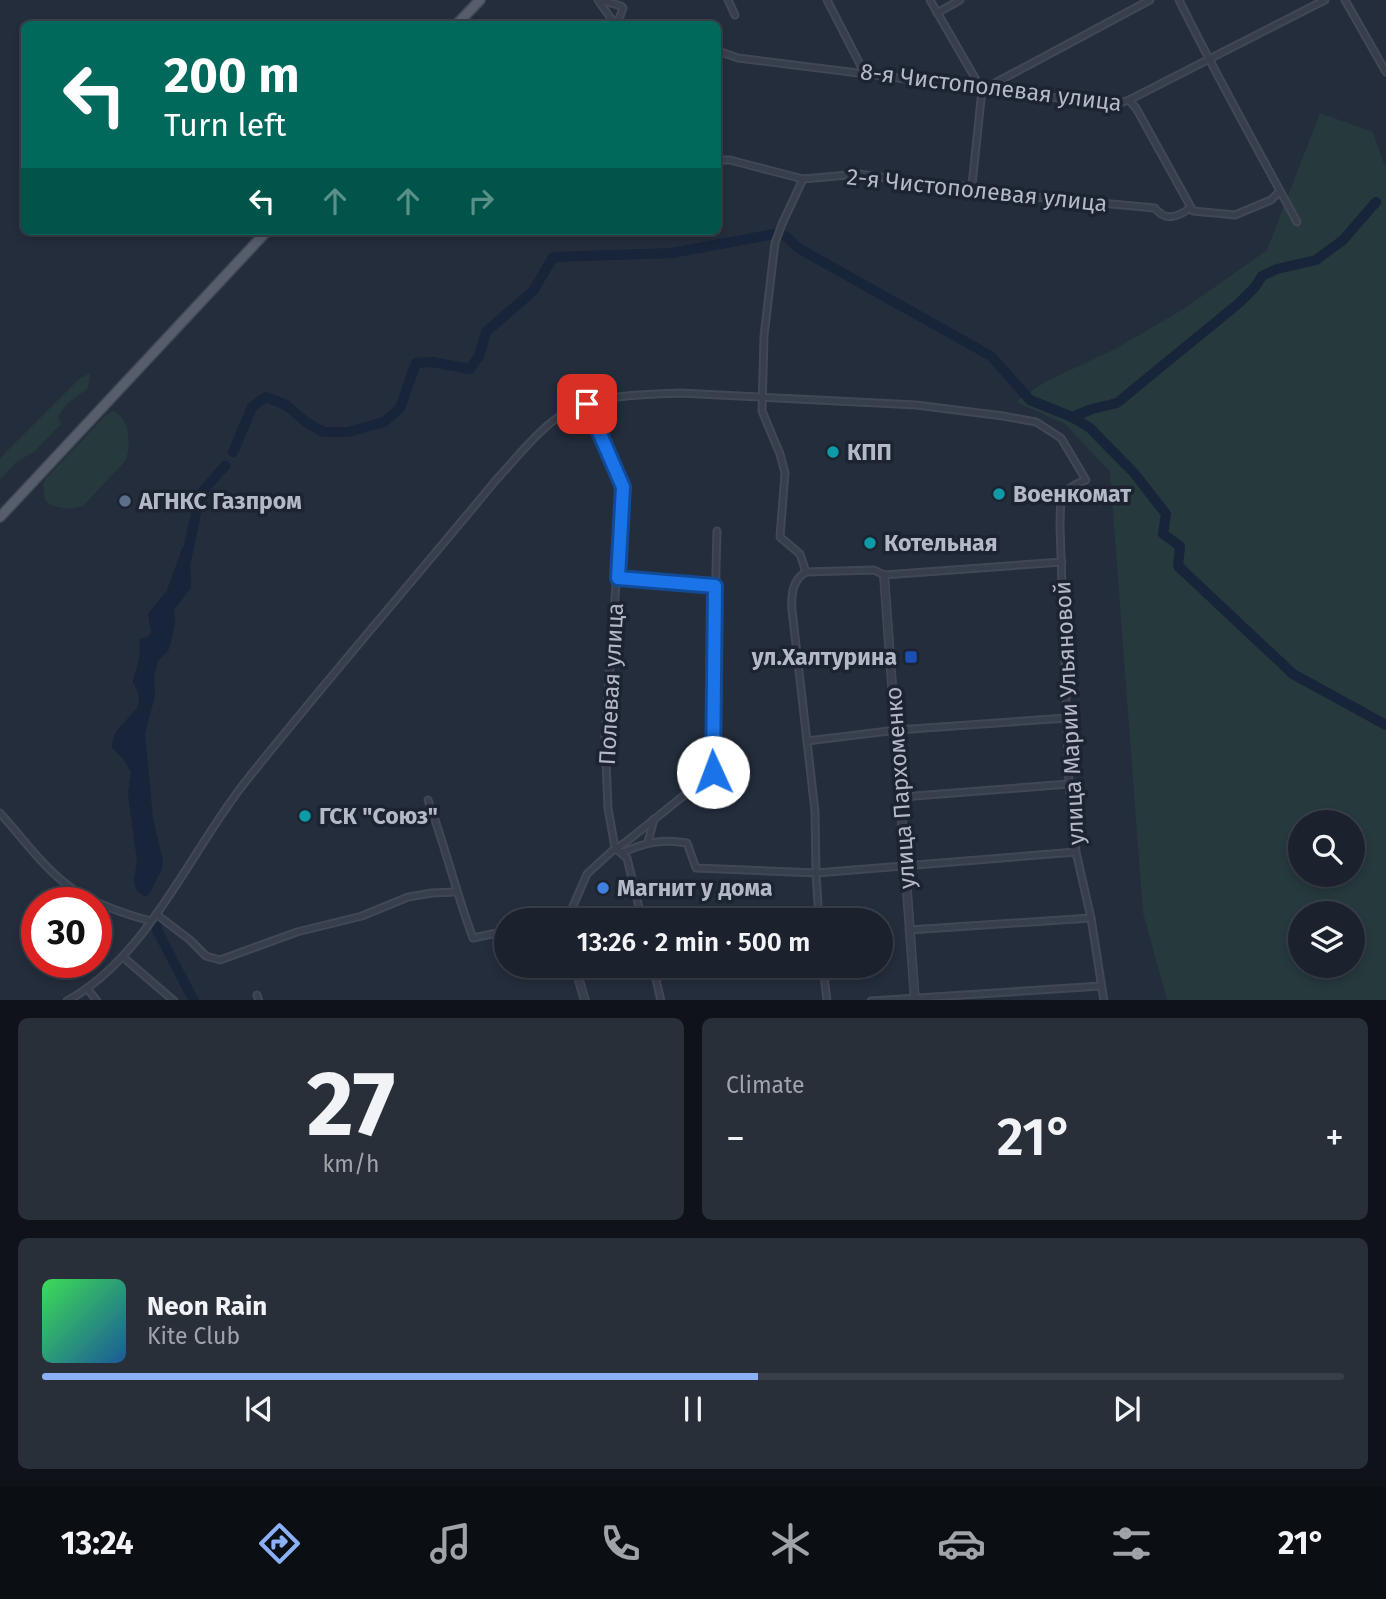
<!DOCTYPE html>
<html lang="en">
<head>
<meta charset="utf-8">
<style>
	body { margin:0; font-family:"Fira Sans",sans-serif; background:#282f39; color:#f1f3f6; height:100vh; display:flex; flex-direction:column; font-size:26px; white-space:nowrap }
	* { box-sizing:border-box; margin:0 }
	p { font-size:23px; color:#a0a4aa }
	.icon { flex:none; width:38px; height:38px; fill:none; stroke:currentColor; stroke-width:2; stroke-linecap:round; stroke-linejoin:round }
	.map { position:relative; height:1000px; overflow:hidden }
	.panel { display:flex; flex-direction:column; gap:18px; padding:18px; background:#0f1319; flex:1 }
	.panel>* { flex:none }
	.banner { position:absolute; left:21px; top:21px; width:700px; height:214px; border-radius:10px; box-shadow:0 4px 10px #0003,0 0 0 2px #393f49; background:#00695c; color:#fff; overflow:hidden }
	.fabs { position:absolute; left:1288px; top:810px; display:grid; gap:14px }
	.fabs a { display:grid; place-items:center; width:77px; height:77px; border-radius:50%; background:#1b222d; box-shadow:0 4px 10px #0003,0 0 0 2px #393f49; font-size:35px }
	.speed { position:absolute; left:21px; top:887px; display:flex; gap:14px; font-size:35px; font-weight:700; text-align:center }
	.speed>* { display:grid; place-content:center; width:91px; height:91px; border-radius:50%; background:#1b222d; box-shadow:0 4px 10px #0003,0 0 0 2px #393f49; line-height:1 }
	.speed .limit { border:10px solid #d22; background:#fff; color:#111 }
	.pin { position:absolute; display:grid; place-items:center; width:60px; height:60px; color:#fff; margin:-30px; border-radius:14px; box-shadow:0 4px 10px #0006 }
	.me { position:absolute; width:77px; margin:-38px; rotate:358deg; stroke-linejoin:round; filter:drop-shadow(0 0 5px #0008) }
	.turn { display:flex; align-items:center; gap:24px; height:147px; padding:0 28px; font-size:32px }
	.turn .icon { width:91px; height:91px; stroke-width:2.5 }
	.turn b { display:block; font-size:49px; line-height:60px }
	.lanes { display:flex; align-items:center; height:66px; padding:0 28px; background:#0003; justify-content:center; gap:35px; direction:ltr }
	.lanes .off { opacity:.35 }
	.big { font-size:52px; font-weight:600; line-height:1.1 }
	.panel .card { flex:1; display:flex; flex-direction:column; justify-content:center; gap:10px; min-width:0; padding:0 24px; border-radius:10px; background:#282f39 }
	.panel .dial { align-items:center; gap:0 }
	.dial b { font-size:91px; line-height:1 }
	.song { display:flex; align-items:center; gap:21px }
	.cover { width:84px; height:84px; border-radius:10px; background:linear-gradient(135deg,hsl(130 70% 55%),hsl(210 70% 35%)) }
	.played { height:7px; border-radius:4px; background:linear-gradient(90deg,#8bb0f5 55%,#393f49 55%) }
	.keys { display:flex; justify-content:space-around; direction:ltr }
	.heat { display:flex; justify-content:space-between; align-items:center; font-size:38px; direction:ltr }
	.panel .tiles { flex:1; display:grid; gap:18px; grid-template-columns:1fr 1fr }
	.card:last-child { grid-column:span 2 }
	.trip { position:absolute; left:494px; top:908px; width:399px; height:70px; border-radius:35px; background:#1b222d; box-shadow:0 4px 10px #0003,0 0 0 2px #393f49; font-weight:600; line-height:70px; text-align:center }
	.dock { display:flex; height:112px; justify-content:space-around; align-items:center; background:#0b0e12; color:#a0a4aa }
	.dock .icon { width:49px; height:49px }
	.dock .selected { color:#8bb0f5 }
	.dock b { font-size:32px; color:#f1f3f6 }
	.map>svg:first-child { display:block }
</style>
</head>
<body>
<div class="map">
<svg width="1386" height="1001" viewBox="0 0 1386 1001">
	<rect width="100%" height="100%" fill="#242d3c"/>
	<!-- green -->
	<g fill="#26393d" fill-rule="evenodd">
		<path d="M1320 113 1373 132 1386 169V1000H1167L1143 913 1110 472 1065 424 1016 402 1045 382 1117 348 1185 308 1267 250ZM1300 822H1353V875H1300ZM1300 914H1353V966H1300Z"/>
		<path d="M90 373 88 388 67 404 58 416 61 424 34 452 16 462 0 480V459L4 454 79 379Z"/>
		<path d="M113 411C130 418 131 444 126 460L83 506 68 509 50 505 45 500 43 485 46 478 106 415Z"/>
	</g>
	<!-- water -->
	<path fill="#172439" d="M183 546H187L190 552 191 588 174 610 175 622 171 642 168 651 158 661 154 676 155 696 145 733 153 819 163 861 162 869 149 894 145 897 136 890 134 880 137 861 128 794 131 772 125 761 112 748C111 717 155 715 133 683 133 673 138 668 139 658 141 651 139 646 140 639L149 636 151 632 148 614 167 590Z"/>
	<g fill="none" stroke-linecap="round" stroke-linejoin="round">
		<!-- river -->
		<g stroke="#172439" stroke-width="10">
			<path d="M781 235 787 237 798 248 991 356 1030 400 1072 417 1090 428 1134 473 1166 514 1163 534 1180 546 1178 566 1293 674 1386 725"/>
			<path d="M1072 417 1092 409 1117 403 1239 303 1255 287 1262 276 1277 269 1316 260 1343 240 1376 202"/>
			<path d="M233 452 252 407 266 397 286 405 307 423 324 432H348L384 422 400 408 416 363 432 362 470 369 479 356 486 332 533 291 553 257 672 253 774 234"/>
			<path d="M186 561 200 494 225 466"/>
			<path d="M156 925 157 930 194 1001"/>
		</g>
		<defs>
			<g id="minor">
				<path d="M598 0 614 23"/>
				<path d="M600 0 621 6 623 8 619 19 613 22"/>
				<path d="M728 0 735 15"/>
				<path d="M827 0 864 72"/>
				<path d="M930 0 982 90 972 185"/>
				<path d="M1179 0C1216 75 1257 148 1297 222"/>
				<path d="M1345 0 1386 72"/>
				<path d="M937 13 960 0"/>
				<path d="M718 51 738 58 1114 105 1129 100 1325 0"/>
				<path d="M982 90 1150 0"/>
				<path d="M1129 100 1136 108 1193 211 1235 215 1271 200 1280 191"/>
				<path d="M718 160H730L803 179 859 174 948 187 972 185 991 193 1155 208C1165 222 1178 217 1190 208"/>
				<path d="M803 179 782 224 775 243 764 336 762 411 780 454 785 473 780 537 800 554 806 572 874 570 884 575 1062 562"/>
				<path d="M587 404 623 487 605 737 608 808 615 848 627 858 642 920"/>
				<path d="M602 435C607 423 607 413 603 401"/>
				<path d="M806 572C792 580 791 595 792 610L815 811 816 873 819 920"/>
				<path d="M618 578 715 586"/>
				<path d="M807 741 897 730 1067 718"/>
				<path d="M902 797 1069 784"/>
				<path d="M428 800C445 845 456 893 473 938L506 931"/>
				<path d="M0 813C22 837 48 874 76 891 99 905 124 914 151 921"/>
				<path d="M648 842 654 819"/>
				<path d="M622 853C645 842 662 839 687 843L696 868 816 873 1076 852"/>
				<path d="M156 914 190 940 206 956 220 960 297 932 362 916 408 897 432 893 456 892"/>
				<path d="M544 920 570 913 587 874 612 851 626 842 713 772 712 724 717 531"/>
				<path d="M909 930 1091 918"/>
				<path d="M123 957 174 1001"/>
				<path d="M653 966 661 1001"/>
				<path d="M823 966 827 1001"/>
				<path d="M87 988 97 1001"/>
				<path d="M257 995 259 1001"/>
				<path d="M67 1001C148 957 190 851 246 781 327 679 413 581 496 480 514 461 532 437 553 421 587 394 638 395 680 393L916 405 1003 416 1036 422 1061 438 1086 480C1057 491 1061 498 1060 527L1069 784 1076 852 1091 918 1104 1001"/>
				<path d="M871 1001 1101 986"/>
			</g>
			<g id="tertiary">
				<path d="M884 575C895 717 905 859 915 1001"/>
				<path d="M560 916 561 920"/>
				<path d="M575 966 585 1001"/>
			</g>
			<g id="primary">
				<path d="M457 24 480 0"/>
				<path d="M0 517 267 231"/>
			</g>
		</defs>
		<!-- minor casing -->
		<use href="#minor" stroke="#414855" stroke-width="9"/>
		<!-- tertiary casing -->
		<use href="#tertiary" stroke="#414855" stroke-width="10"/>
		<!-- primary casing -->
		<use href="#primary" stroke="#414855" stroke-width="12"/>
		<!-- minor -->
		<use href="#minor" stroke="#383f4c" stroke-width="5"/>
		<!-- tertiary -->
		<use href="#tertiary" stroke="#383f4c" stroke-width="7"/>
		<!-- primary -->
		<use href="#primary" stroke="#565e6c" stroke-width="9"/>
	</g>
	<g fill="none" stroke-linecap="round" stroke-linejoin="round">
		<defs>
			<path id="route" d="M587 404 623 487 618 578 715 586 713 772"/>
		</defs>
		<!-- route casing -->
		<use href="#route" stroke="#114b97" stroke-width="18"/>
		<!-- route -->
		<use href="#route" stroke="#1a73e8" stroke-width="12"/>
	</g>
	<!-- markers -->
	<g fill="#0f9aa8" stroke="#1d2431" stroke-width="2.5">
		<circle cx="833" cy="452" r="7"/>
		<circle cx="999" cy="494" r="7"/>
		<circle cx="870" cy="543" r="7"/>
		<circle cx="305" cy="816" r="7"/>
	</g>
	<circle fill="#5c6f8a" stroke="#1d2431" stroke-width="2.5" cx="125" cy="501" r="7"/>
	<rect fill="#1a4fb4" stroke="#1d2431" stroke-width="2.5" x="904" y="650" width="14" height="14" rx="3.5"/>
	<circle fill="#3f7fe0" stroke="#1d2431" stroke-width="2.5" cx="603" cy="888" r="7"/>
	<g text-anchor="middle" stroke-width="7" stroke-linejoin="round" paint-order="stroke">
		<!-- street labels -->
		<g font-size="23" fill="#b3bac7" stroke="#1d2431">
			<text transform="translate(991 87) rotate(7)" y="8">8-я Чистополевая улица</text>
			<text transform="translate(977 190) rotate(6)" y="8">2-я Чистополевая улица</text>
			<text transform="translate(611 684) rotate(-87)" y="8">Полевая улица</text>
			<text transform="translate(1069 713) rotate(-93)" y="8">улица Марии Ульяновой</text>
			<text transform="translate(900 788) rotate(-94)" y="8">улица Пархоменко</text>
		</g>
		<!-- poi labels -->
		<g font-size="23" font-weight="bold" fill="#b3bac7" stroke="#1d2431" text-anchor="start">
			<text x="847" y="460">КПП</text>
			<text x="1013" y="502">Военкомат</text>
			<text x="139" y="509">АГНКС Газпром</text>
			<text x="884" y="551">Котельная</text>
			<text x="897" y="665" text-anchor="end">ул.Халтурина</text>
			<text x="319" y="824">ГСК "Союз"</text>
			<text x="617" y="896">Магнит у дома</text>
		</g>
	</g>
</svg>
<div class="fabs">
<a><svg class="icon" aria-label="search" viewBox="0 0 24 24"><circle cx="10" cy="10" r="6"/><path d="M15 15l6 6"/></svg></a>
<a><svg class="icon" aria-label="layers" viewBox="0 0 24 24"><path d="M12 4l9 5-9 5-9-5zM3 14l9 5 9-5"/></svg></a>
</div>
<div class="speed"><div class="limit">30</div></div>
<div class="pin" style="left:587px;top:404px;background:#d93025"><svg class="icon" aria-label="arrive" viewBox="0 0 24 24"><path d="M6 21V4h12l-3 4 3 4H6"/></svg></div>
<svg class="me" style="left:713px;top:772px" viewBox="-20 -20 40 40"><circle r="19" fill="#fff"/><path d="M0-13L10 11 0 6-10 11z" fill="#1a73e8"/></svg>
<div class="trip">13:26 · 2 min · 500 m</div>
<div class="banner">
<div class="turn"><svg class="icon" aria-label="left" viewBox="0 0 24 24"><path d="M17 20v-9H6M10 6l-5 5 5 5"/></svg><div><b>200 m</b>Turn left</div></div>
<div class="lanes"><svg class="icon" aria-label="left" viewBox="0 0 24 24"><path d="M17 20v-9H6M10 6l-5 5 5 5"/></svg><svg class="icon off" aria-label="ahead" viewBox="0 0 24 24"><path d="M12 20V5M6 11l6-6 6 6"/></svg><svg class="icon off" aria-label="ahead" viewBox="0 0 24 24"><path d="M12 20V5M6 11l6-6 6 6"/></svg><svg class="icon off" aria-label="right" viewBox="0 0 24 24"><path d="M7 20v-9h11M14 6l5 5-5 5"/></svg></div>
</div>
</div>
<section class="panel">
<div class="tiles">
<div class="card dial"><b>27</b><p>km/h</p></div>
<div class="card"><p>Climate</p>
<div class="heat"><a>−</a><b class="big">21°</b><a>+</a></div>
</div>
<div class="card">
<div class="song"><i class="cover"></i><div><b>Neon Rain</b><p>Kite Club</p></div></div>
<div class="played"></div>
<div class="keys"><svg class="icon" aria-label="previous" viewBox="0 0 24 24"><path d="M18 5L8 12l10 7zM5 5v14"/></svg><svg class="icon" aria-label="pause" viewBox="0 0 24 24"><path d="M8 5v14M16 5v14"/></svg><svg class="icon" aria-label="next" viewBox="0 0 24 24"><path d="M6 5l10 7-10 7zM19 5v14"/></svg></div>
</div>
</div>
</section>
<nav class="dock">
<b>13:24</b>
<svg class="icon selected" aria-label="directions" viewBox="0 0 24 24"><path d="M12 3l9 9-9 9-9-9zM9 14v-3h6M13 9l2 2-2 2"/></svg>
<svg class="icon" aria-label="music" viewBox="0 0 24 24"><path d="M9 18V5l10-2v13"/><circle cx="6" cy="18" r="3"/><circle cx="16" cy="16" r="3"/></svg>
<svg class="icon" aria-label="phone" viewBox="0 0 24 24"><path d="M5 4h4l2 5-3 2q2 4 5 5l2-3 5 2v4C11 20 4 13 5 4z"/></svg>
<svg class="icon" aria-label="climate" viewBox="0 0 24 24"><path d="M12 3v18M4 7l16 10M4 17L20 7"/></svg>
<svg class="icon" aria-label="car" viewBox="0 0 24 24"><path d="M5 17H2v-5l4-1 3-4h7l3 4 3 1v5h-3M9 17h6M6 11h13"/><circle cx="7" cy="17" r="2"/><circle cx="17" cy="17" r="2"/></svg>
<svg class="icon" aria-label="filters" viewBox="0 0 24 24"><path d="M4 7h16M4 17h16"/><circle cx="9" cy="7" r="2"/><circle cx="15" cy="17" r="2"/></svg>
<b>21°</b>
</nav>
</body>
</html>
